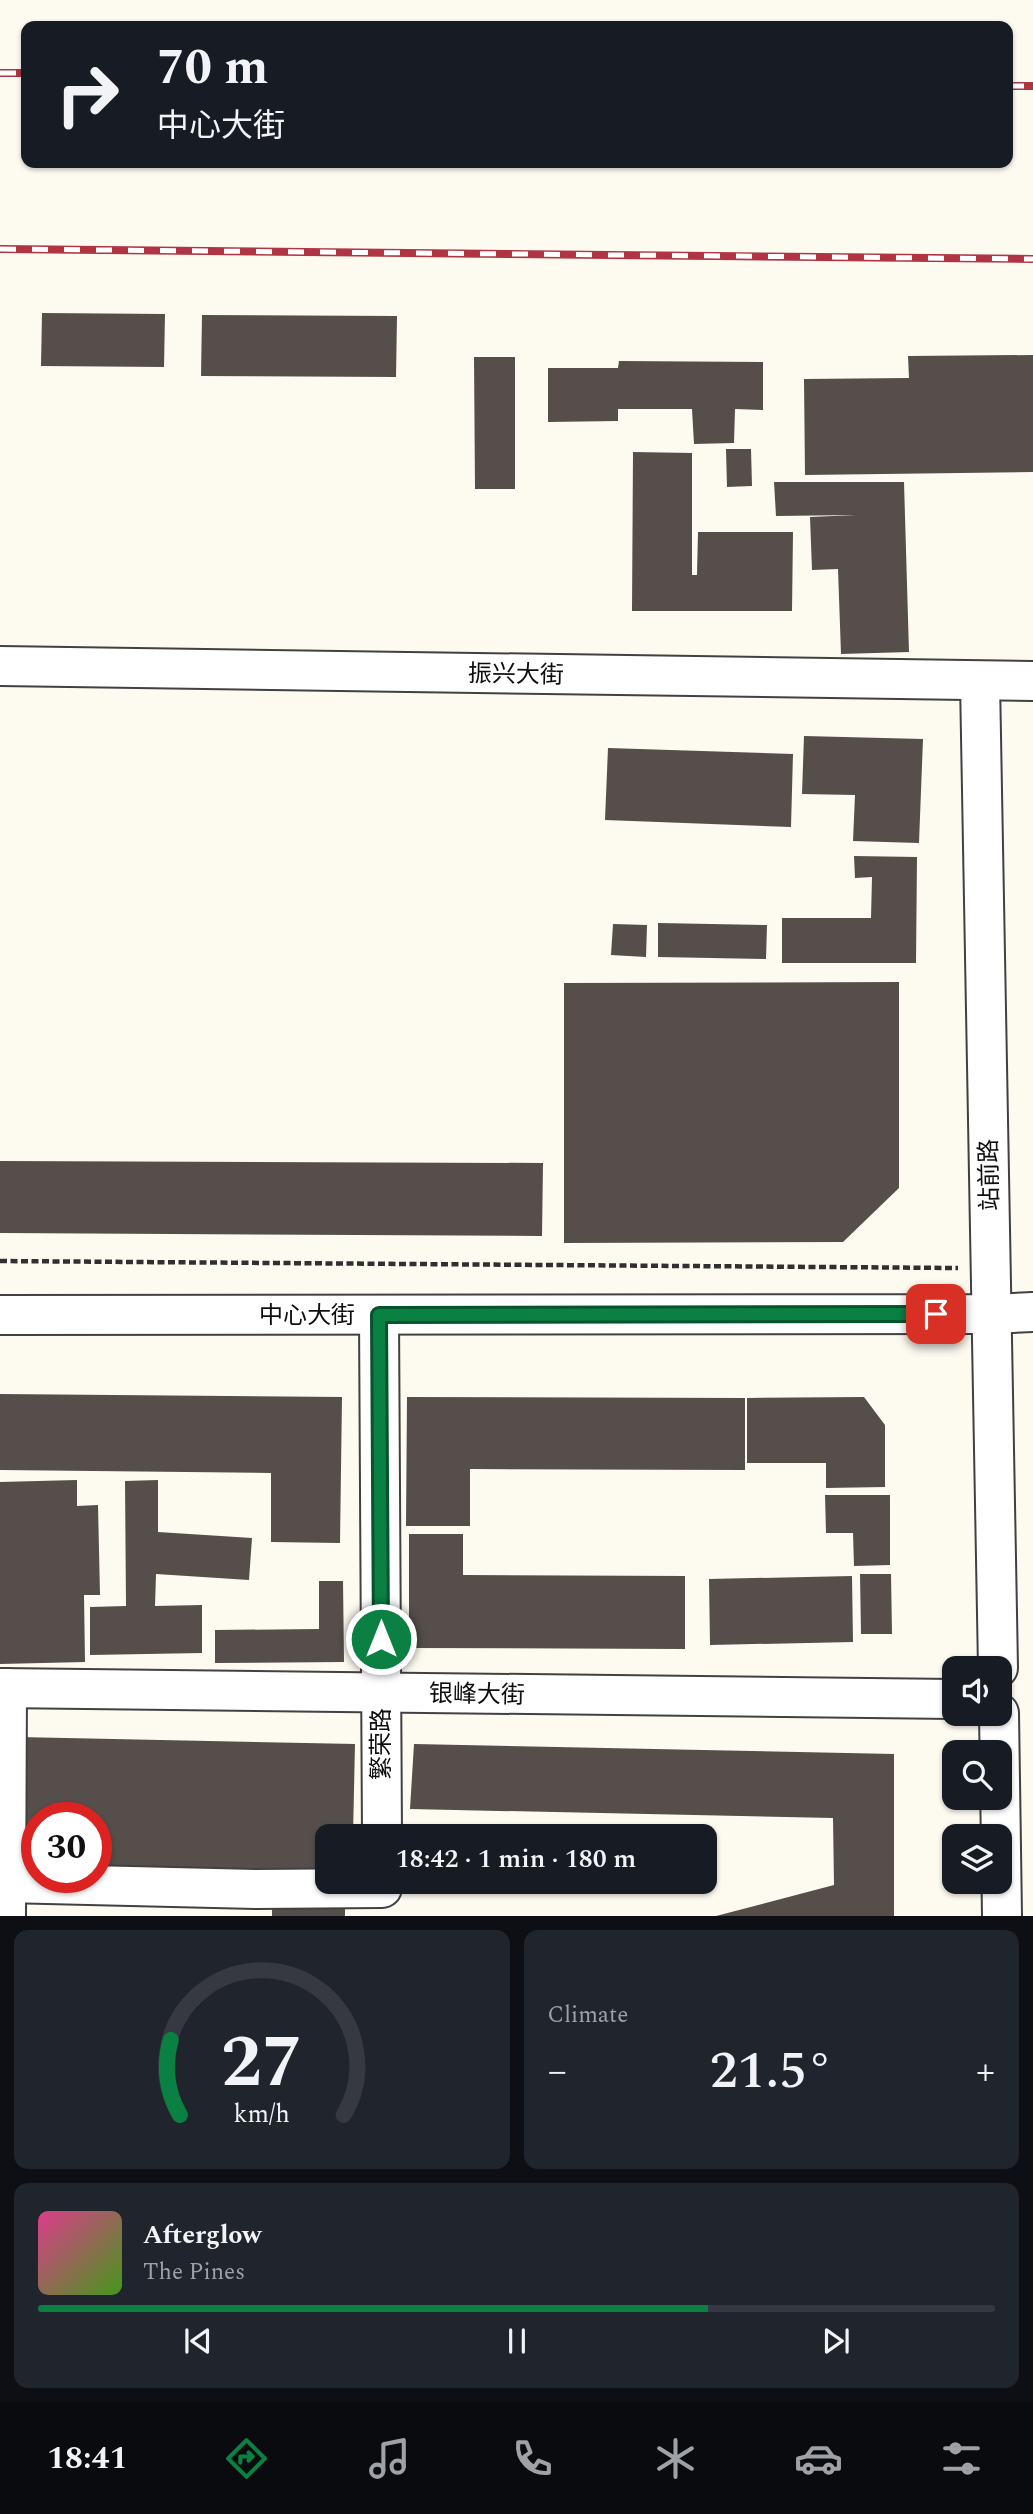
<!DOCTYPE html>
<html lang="en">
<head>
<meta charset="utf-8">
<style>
	body { margin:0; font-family:Spectral,"Noto Sans SC",serif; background:#20242c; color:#f1f3f6; height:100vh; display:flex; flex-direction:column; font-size:26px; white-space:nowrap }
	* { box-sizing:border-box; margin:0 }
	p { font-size:23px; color:#9ea1a6 }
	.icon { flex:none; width:38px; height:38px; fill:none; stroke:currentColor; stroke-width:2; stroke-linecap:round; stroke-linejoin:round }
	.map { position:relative; height:1916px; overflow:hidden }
	.side { display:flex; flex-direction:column; gap:14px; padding:14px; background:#0d0f14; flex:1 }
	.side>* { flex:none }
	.guide { position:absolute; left:21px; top:21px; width:992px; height:147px; border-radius:14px; box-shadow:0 2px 5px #0004; background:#171b24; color:#f1f3f6; overflow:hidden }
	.buttons { position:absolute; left:942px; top:1656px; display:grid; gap:14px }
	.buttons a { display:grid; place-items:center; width:70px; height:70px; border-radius:14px; background:#171b24; box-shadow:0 2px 5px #0004; font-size:35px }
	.speed { position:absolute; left:21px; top:1802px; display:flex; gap:14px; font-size:35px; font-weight:700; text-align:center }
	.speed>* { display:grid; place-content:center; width:91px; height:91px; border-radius:50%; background:#171b24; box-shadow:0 2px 5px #0004; line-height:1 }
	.speed .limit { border:10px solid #d22; background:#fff; color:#111 }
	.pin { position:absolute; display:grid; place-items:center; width:60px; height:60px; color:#fff; margin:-30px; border-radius:14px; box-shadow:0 4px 10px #0006 }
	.me { position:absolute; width:77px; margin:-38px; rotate:0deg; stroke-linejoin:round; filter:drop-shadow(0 0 5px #0008) }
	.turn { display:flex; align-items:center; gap:24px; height:147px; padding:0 21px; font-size:32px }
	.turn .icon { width:91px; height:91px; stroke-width:2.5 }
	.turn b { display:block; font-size:49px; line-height:60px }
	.big { font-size:52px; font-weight:600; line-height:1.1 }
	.side .card { flex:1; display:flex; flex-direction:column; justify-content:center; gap:10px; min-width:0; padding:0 24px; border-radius:14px; background:#20242c }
	.side .dial { align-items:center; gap:0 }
	.dial svg { height:182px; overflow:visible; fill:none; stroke:#363941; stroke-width:7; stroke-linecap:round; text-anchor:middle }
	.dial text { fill:#f1f3f6; stroke:none }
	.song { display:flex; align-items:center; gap:21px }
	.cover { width:84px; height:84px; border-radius:10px; background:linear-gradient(135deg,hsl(330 70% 55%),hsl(100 70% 35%)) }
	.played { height:7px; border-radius:4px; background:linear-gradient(90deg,#0b8043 70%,#363941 70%) }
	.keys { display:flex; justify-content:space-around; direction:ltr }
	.heat { display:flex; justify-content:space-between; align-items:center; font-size:38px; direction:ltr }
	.side .tiles { flex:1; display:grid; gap:14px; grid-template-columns:1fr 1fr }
	.card:last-child { grid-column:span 2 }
	.trip { position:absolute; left:315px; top:1824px; width:402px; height:70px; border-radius:14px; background:#171b24; box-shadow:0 2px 5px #0004; font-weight:600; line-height:70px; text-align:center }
	.tab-bar { display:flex; height:112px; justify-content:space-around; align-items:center; background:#090b0e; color:#9ea1a6 }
	.tab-bar .icon { width:49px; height:49px }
	.tab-bar .active { color:#0b8043 }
	.tab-bar b { font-size:32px; color:#f1f3f6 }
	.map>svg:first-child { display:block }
</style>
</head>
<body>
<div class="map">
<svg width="1033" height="1916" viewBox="0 0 1033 1916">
	<rect width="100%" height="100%" fill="#fdfaf0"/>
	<!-- building -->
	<g fill="#554e4b">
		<path d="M42 313 165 314 164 367 41 366Z"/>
		<path d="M202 315 397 316 396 377 201 376Z"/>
		<path d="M1033 355V472L805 475 804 379 909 378 908 356Z"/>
		<path d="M474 357H515V489H475Z"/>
		<path d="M619 361 763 362V410L735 409 734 443 694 444 692 409H618V421L548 422V368H618Z"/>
		<path d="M726 449H751L752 486 727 487Z"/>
		<path d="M633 452 692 453V575H697L698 532H793L792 611H632Z"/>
		<path d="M774 482H904L909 652 841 654 838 569 812 570 810 517 856 515 776 516Z"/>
		<path d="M804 736 923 739 919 843 853 841 855 795 802 794Z"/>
		<path d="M608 748 793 754 791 827 605 820Z"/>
		<path d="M854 856 917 857 916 963H782V918H871L872 877 855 878Z"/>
		<path d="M658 923 767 925 766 959 658 957Z"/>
		<path d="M613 924 647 925 646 957 611 955Z"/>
		<path d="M899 982V1188L843 1242 564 1243V983Z"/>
		<path d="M0 1161 543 1163 542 1236 0 1233Z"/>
		<path d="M0 1394 342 1397 340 1543 271 1542V1473L0 1470Z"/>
		<path d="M407 1397 745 1398V1470L470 1469V1526H406Z"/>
		<path d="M864 1397 885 1425V1487L826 1488V1463H747V1398Z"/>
		<path d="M77 1480V1506L98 1505 100 1595H84L85 1662 0 1664V1482Z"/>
		<path d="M158 1480V1532L252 1538 249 1580 156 1574 155 1606 202 1605V1653L90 1655V1607L126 1606 125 1481Z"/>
		<path d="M825 1495H890V1565L854 1566 853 1533H826Z"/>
		<path d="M409 1534H463V1575L685 1576V1649L409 1648Z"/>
		<path d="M860 1574H891L892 1634H861Z"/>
		<path d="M852 1576 853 1642 710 1645 709 1579Z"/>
		<path d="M319 1581H343L344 1662 215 1663V1630L319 1629Z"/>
		<path d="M18 1737 355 1744 353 1836H327V1871L96 1867V1818H37V1866H16Z"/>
		<path d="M414 1744 894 1754V1916H716L834 1885 833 1818 410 1809Z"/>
		<path d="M345 1894V1916H272V1895Z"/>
	</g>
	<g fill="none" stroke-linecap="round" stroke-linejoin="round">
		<defs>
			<g id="minor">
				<path d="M0 666 1033 681"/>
				<path d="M980 681 998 1668"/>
				<path d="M0 1315 992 1314 1033 1312"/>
				<path d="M379 1315 382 1836"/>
				<path d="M0 1688 954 1699"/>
				<path d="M999 1713 1002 1916"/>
				<path d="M5 1883 256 1889 382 1888"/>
				<path d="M6 1916 7 1688"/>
			</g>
		</defs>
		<!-- minor casing -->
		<use href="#minor" stroke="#414141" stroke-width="42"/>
		<!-- path -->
		<path stroke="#303030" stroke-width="4.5" stroke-dasharray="7 3.5" stroke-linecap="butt" d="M0 1261 958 1268"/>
		<!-- minor -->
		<use href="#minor" stroke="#fff" stroke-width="38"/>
		<defs>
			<g id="rail">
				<path d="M0 73H26"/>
				<path d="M1008 86H1033"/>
				<path d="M0 249 1033 259"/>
			</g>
		</defs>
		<!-- rail casing -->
		<use href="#rail" stroke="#af3444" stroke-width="8"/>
		<!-- rail -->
		<use href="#rail" stroke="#fff" stroke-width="5" stroke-dasharray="16" stroke-linecap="butt"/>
	</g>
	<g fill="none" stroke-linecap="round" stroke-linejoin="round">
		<defs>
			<path id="route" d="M381 1639 379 1315 936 1314"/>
		</defs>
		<!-- route casing -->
		<use href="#route" stroke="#07532c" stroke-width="18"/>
		<!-- route -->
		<use href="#route" stroke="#0b8043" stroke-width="12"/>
	</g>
	<g text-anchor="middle" stroke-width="7" stroke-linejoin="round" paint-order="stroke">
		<!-- street labels -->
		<g font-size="24" fill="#0e0e0e" stroke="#fff">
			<text transform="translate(516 674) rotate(1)" y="8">振兴大街</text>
			<text transform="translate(989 1175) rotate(-91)" y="8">站前路</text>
			<text x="307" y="1323">中心大街</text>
			<text transform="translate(477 1694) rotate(1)" y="8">银峰大街</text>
			<text transform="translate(381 1744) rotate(-90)" y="8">繁荣路</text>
		</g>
	</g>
</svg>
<div class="buttons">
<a><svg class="icon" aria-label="sound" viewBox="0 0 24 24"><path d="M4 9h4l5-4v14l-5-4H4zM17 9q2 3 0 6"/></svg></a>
<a><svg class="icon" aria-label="search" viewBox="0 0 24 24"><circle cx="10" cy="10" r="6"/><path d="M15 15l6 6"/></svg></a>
<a><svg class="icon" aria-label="layers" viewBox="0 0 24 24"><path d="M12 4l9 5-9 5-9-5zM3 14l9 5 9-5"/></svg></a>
</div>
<div class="speed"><div class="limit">30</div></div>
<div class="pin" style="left:936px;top:1314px;background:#d93025"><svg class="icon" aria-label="arrive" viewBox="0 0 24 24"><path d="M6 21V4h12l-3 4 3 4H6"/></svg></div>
<svg class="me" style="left:381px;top:1639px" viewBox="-20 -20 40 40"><circle r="17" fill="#0b8043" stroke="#fff" stroke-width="3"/><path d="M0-11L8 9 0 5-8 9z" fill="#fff"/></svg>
<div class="trip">18:42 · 1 min · 180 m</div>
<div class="guide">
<div class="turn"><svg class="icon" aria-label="right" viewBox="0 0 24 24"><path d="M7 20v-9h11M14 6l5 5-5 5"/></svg><div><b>70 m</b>中心大街</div></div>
</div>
</div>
<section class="side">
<div class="tiles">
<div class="card dial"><svg viewBox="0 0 100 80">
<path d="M14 69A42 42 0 1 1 86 69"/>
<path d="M14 69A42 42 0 0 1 10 36" stroke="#0b8043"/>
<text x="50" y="56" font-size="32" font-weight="700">27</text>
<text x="50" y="72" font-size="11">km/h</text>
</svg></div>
<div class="card"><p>Climate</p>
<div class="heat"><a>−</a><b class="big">21.5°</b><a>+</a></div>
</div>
<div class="card">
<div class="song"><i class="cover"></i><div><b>Afterglow</b><p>The Pines</p></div></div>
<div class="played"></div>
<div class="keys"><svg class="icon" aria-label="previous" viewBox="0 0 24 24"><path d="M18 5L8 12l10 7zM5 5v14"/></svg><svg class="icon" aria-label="pause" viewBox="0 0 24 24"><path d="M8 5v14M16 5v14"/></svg><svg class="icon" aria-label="next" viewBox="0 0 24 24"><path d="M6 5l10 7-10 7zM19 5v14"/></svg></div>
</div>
</div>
</section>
<nav class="tab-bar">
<b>18:41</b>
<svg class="icon active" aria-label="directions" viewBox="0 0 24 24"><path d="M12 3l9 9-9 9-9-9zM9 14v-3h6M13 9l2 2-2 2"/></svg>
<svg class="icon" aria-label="music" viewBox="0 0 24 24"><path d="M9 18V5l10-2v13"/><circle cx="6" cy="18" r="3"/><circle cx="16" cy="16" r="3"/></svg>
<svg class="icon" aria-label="phone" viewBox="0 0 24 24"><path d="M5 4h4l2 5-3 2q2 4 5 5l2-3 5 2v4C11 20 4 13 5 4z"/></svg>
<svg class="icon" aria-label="climate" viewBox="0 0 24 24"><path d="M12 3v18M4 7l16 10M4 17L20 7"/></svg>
<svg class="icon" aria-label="car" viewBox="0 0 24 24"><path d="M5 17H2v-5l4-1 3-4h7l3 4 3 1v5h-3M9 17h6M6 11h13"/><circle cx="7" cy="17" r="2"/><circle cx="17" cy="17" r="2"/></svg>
<svg class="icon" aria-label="filters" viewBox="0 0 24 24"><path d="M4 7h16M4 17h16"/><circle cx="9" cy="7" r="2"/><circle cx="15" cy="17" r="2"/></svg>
</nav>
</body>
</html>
